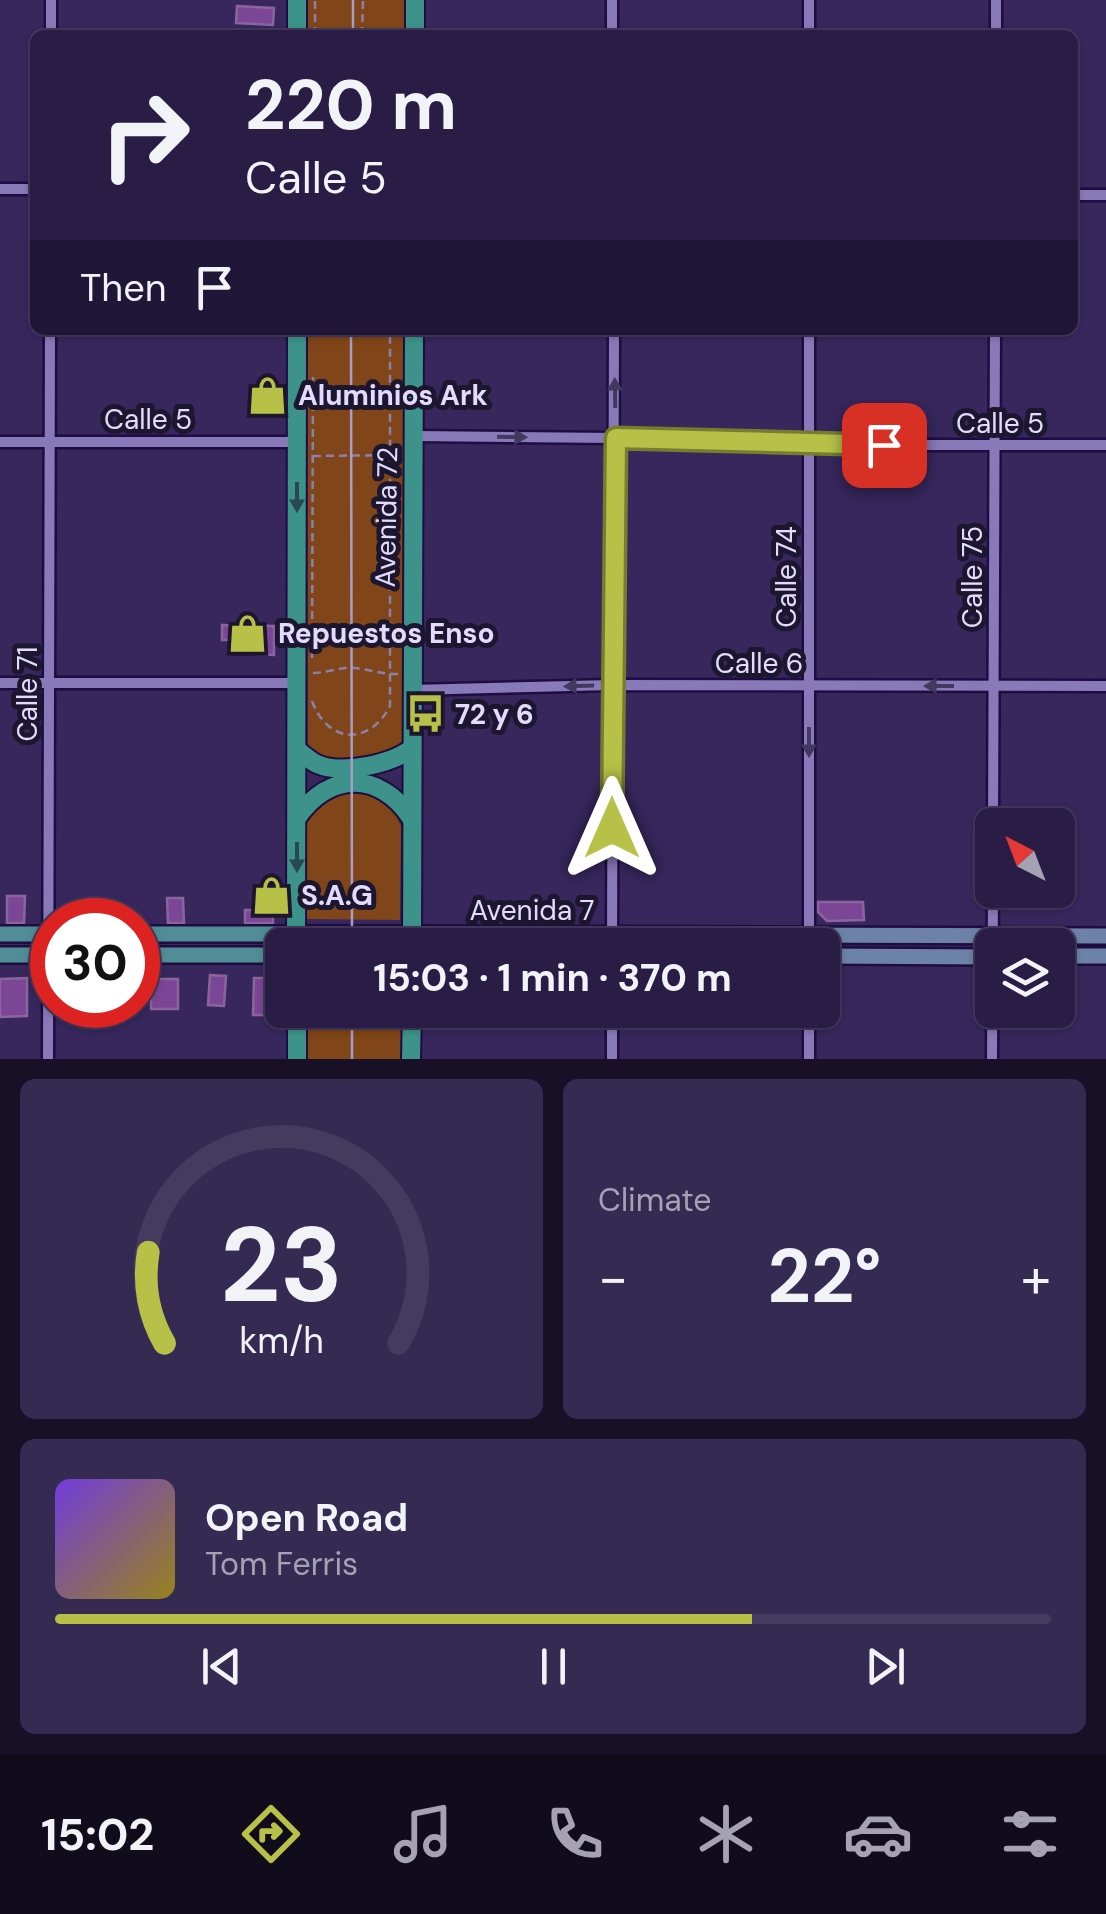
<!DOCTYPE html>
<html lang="en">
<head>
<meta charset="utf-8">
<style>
	body { margin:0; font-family:"DM Sans",sans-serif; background:#352a51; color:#f1f3f6; height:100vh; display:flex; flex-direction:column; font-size:38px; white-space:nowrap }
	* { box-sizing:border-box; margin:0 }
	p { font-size:32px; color:#a5a2b3 }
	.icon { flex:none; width:55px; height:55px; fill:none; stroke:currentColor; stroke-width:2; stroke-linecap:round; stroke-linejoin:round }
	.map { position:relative; height:1059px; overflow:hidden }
	.details { display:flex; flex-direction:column; gap:20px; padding:20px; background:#171026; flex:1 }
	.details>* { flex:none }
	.banner { position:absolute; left:30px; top:30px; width:1048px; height:305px; border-radius:15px; box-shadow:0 2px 8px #0004,0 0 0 2px #453b5f; background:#291d46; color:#f1f3f6; overflow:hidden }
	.needle { width:65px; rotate:318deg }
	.fabs { position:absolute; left:975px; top:808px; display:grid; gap:20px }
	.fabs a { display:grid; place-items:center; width:100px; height:100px; border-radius:15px; background:#291d46; box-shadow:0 2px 8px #0004,0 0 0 2px #453b5f; font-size:50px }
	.speed { position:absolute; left:30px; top:898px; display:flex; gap:20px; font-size:50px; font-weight:700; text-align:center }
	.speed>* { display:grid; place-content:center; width:130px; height:130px; border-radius:50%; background:#291d46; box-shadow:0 2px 8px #0004,0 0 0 2px #453b5f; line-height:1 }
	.speed .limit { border:15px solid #d22; background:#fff; color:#111 }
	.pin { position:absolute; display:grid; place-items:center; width:85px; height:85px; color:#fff; margin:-42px; border-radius:20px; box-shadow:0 5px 15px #0006 }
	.me { position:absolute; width:110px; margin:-55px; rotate:0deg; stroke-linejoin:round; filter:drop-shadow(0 0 8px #0008) }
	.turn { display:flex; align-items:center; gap:35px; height:210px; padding:0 50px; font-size:45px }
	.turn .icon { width:130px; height:130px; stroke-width:2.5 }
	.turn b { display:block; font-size:70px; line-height:85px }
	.then { display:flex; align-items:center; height:95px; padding:0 50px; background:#0003; gap:20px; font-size:38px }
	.big { font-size:75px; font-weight:700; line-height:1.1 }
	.details .tile { flex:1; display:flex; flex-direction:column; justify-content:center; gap:15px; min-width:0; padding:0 35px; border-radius:15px; background:#352a51 }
	.details .dial { align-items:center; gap:0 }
	.dial svg { height:260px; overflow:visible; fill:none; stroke:#453b5f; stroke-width:7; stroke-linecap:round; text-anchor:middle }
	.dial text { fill:#f1f3f6; stroke:none }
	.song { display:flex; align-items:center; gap:30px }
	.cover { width:120px; height:120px; border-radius:15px; background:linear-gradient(135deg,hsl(260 70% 55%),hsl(50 70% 35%)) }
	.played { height:10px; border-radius:5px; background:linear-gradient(90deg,#b7c148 70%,#453b5f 70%) }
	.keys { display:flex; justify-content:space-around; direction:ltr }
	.heat { display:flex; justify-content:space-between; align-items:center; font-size:55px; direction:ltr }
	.details .tiles { flex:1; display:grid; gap:20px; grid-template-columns:1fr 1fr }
	.tile:last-child { grid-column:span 2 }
	.trip { position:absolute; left:265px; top:928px; width:575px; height:100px; border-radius:15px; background:#291d46; box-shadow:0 2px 8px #0004,0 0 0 2px #453b5f; font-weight:700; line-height:100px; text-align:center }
	.menu { display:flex; height:160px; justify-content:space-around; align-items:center; background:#100c1c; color:#a5a2b3 }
	.menu .icon { width:70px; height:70px }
	.menu .on { color:#b7c148 }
	.menu b { font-size:45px; color:#f1f3f6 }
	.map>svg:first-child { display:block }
</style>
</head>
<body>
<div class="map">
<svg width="1106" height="1059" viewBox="0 0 1106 1059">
	<rect width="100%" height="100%" fill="#37275d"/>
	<!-- green -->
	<g fill="#804518">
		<path d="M308 0H404V35H307Z"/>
		<path d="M307 330H404L402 746 387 760H322L308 747Z"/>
		<path d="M371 790 393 809 401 826 400 920 304 919 307 821 312 810 329 793Z"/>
		<path d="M304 1010H401V1059H303Z"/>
	</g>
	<!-- building -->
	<g fill="#7b4695" stroke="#8a659d" stroke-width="2.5">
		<path d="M237 6 274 8 273 25 236 23Z"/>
		<path d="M255 387H270L271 409 255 410Z"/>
		<path d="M222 625 274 626V655L255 654V640H222Z"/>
		<path d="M260 889H273V923H245V910H260Z"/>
		<path d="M7 896H25L24 923H7Z"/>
		<path d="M167 898H183L184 923H168Z"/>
		<path d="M818 902H863L864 920 827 921 818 912Z"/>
		<path d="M210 975 226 976 224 1006 208 1005Z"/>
		<path d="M27 978V1016L0 1017V979Z"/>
		<path d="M254 978H268L274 986V1015H253Z"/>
		<rect x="151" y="979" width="27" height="30"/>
	</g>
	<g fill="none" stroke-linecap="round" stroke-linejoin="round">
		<defs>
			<g id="minor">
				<path d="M612 0V35"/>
				<path d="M51 35V0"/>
				<path d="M809 35V0"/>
				<path d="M996 35V0"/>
				<path d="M0 189H35"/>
				<path d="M1072 195H1106"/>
				<path d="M414 436 616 438 809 445H1106"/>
				<path d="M0 442H297"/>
				<path d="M0 683H297"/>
				<path d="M412 690 612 685 1106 686"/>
				<path d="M993 825 995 330"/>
				<path d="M612 945 614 330"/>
				<path d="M809 945V330"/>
				<path d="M612 1010V1059"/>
				<path d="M48 1059 50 330"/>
				<path d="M809 1059V1010"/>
				<path d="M992 1059 993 890"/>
			</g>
			<g id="secondary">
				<path d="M412 934 1106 936"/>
				<path d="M822 956 992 957"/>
				<path d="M1058 956H1106"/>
			</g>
			<g id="primary">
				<path d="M0 934H52"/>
				<path d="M138 934H412"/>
				<path d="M0 955H52"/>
				<path d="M138 955H282"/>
			</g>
			<g id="trunk">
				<path d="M297 35V0"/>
				<path d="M415 35V0"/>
				<path d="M297 750C303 754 310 761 317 764 342 775 392 764 412 748"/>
				<path d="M297 818C329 771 380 771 411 818"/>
				<path d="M296 945 297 330"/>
				<path d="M412 945 414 330"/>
				<path d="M297 1010V1059"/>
				<path d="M411 1059 412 1010"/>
			</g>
		</defs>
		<!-- minor casing -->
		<use href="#minor" stroke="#1f0c41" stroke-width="15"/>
		<!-- secondary casing -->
		<use href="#secondary" stroke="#1f0c41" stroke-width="20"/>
		<!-- primary casing -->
		<use href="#primary" stroke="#1f0c41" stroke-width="20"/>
		<!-- trunk casing -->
		<use href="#trunk" stroke="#1f0c41" stroke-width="22"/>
		<!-- path -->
		<g stroke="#8c80ad" stroke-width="2.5" stroke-dasharray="8 5" stroke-linecap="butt">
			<path d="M315 35V0"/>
			<path d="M362 35 363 0"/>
			<path d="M313 456 400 455"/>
			<path d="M312 658 313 376"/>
			<path d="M313 673C327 673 343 666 355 668 370 670 382 674 398 674"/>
			<path d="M312 701C328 744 369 746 390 706V330"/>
		</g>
		<!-- minor -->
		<use href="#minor" stroke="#887ab8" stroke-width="10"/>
		<!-- secondary -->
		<use href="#secondary" stroke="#6c83a7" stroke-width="15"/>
		<!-- primary -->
		<use href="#primary" stroke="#508d96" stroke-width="15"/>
		<!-- trunk -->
		<use href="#trunk" stroke="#3d938b" stroke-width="18"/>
		<!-- tram -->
		<g stroke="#a89ec7" stroke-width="2.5">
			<path d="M353 35V0"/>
			<path d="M351 330 352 945"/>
			<path d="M352 1059V1010"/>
		</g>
	</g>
	<!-- one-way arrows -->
	<defs><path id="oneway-solid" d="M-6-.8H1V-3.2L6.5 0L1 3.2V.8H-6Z" transform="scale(2.5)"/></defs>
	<g fill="#42395e">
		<use href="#oneway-solid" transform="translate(615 393) rotate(-91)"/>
		<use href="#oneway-solid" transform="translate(512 437) rotate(1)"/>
		<use href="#oneway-solid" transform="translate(579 686) rotate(178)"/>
		<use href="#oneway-solid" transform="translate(939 686) rotate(-180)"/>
		<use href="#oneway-solid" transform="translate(809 742) rotate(90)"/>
	</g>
	<g fill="#294853">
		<use href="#oneway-solid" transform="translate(297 497) rotate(90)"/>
		<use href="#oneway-solid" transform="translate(297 857) rotate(90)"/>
	</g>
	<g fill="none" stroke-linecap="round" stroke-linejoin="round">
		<defs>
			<path id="route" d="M612 828 616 438 884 445"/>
		</defs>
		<!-- route casing -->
		<use href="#route" stroke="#777d2f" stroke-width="25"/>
		<!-- route -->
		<use href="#route" stroke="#b7c148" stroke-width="18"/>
	</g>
	<!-- icons -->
	<defs>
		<symbol id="shop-bare" viewBox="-9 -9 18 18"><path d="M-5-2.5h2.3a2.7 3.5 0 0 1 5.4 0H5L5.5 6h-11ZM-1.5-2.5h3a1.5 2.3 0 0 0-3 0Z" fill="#b7c148" stroke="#1c162e" stroke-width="2.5" paint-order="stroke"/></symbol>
		<symbol id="bus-bare" viewBox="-9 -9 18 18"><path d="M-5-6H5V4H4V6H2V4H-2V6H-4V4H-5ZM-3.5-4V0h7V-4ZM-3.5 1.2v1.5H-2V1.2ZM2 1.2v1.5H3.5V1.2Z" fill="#b7c148" stroke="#1c162e" stroke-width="2.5" paint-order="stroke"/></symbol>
	</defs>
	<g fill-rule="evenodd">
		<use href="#shop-bare" x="240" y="368" width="55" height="55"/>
		<use href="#shop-bare" x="220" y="606" width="55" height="55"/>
		<use href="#bus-bare" x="398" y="686" width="55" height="55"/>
		<use href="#shop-bare" x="244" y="868" width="55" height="55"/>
	</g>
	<g text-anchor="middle" stroke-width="10" stroke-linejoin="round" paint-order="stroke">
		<!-- poi labels -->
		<g font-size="28" font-weight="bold" fill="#e2dbfe" stroke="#1c162e" text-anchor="start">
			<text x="298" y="405">Aluminios Ark</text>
			<text x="278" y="643">Repuestos Enso</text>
			<text x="455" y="724">72 y 6</text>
			<text x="301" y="905">S.A.G</text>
		</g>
		<!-- street labels -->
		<g font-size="28" fill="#e2dbfe" stroke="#1c162e">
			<text x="148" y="429">Calle 5</text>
			<text x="1000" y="433">Calle 5</text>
			<text transform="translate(386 517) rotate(-89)" y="10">Avenida 72</text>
			<text transform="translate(786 577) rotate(-90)" y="10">Calle 74</text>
			<text transform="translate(972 577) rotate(-90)" y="10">Calle 75</text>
			<text x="759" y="673">Calle 6</text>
			<text transform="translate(27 694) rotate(-90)" y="10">Calle 71</text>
			<text x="532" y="920">Avenida 7</text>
		</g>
	</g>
</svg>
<div class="fabs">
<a><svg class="needle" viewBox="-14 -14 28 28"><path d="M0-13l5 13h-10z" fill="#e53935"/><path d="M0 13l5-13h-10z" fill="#a5a2b3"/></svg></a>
<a><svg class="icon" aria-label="layers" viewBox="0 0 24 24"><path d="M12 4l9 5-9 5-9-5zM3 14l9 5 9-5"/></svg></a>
</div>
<div class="speed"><div class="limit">30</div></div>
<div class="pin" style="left:884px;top:445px;background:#d93025"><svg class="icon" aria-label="arrive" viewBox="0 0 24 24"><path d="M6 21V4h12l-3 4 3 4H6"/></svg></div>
<svg class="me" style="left:612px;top:828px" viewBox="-20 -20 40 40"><path d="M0-17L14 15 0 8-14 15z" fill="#b7c148" stroke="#fff" stroke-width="4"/></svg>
<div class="trip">15:03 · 1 min · 370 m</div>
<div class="banner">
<div class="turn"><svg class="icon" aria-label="right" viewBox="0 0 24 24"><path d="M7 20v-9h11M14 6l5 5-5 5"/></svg><div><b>220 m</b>Calle 5</div></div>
<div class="then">Then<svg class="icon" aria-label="arrive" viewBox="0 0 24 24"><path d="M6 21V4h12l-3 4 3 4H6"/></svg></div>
</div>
</div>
<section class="details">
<div class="tiles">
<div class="tile dial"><svg viewBox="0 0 100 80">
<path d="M14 69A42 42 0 1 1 86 69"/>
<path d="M14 69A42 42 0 0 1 9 41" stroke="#b7c148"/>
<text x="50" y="56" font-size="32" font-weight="700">23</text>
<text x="50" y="72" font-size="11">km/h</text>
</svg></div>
<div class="tile"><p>Climate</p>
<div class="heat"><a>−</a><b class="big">22°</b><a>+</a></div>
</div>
<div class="tile">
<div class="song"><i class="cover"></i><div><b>Open Road</b><p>Tom Ferris</p></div></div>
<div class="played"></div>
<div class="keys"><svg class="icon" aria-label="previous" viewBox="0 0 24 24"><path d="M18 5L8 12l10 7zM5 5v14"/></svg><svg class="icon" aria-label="pause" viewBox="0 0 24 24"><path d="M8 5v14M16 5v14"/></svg><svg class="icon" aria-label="next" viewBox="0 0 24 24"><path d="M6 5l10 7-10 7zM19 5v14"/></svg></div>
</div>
</div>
</section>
<nav class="menu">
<b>15:02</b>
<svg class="icon on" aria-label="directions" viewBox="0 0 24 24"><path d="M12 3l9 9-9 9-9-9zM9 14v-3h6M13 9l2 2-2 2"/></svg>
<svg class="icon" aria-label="music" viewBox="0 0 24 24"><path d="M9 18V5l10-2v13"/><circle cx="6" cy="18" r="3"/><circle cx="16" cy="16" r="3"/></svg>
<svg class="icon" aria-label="phone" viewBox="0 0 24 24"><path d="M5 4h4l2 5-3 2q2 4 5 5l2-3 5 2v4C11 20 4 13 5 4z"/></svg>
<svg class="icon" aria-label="climate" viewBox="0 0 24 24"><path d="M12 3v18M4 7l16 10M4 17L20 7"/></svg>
<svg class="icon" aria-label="car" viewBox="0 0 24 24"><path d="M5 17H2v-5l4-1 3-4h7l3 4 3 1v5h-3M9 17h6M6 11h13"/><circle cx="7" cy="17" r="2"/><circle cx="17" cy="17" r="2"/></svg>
<svg class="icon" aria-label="filters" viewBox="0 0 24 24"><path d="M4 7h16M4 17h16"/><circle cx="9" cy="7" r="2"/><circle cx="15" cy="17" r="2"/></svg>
</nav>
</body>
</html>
